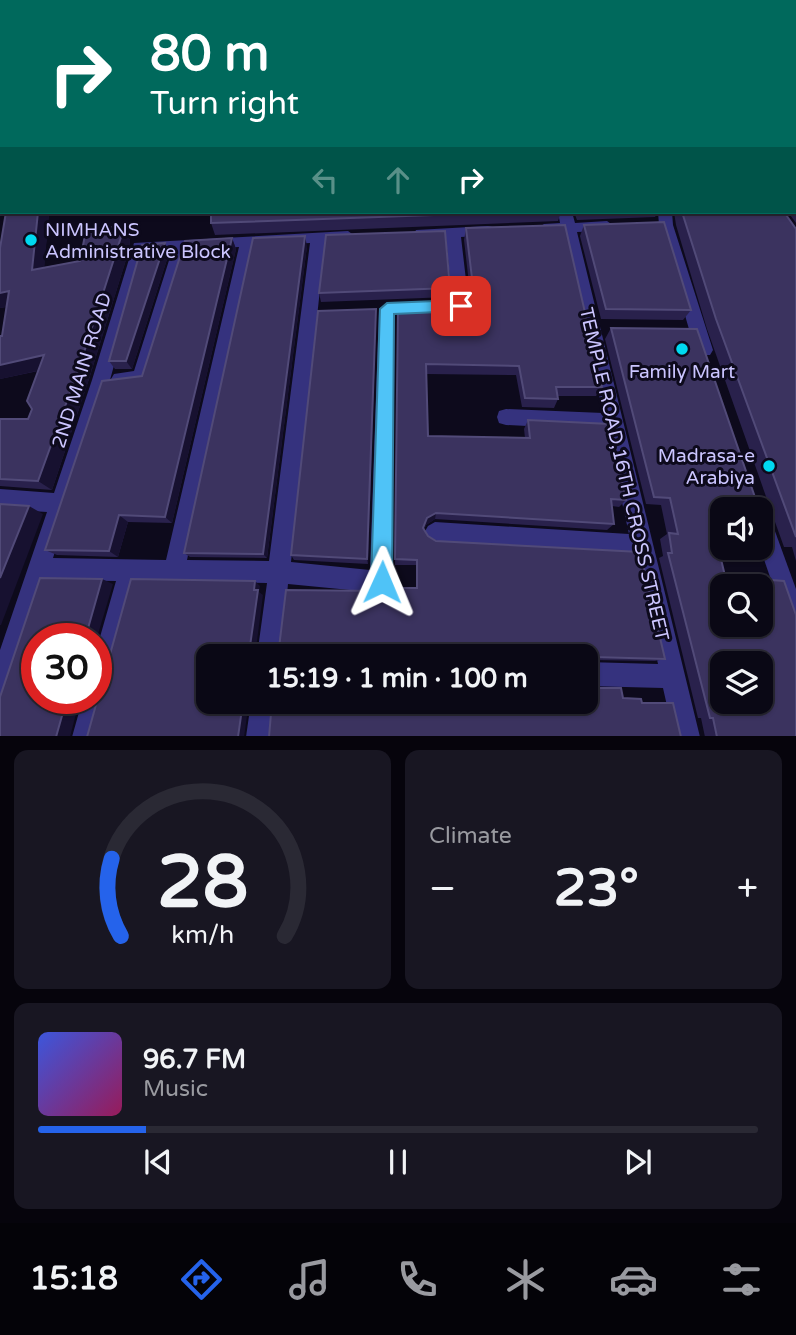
<!DOCTYPE html>
<html lang="en">
<head>
<meta charset="utf-8">
<style>
	body { margin:0; font-family:"Varela Round",sans-serif; background:#181622; color:#f1f3f6; height:100vh; display:flex; flex-direction:column; font-size:26px; white-space:nowrap }
	* { box-sizing:border-box; margin:0 }
	p { font-size:23px; color:#999aa0 }
	.icon { flex:none; width:38px; height:38px; fill:none; stroke:currentColor; stroke-width:2; stroke-linecap:round; stroke-linejoin:round }
	.map { position:relative; height:736px; overflow:hidden }
	.side { display:flex; flex-direction:column; gap:14px; padding:14px; background:#06040c; flex:1 }
	.side>* { flex:none }
	.top-card { position:absolute; left:0px; top:0px; width:796px; height:214px; box-shadow:0 2px 5px #0004,0 0 0 2px #2a2934; background:#00695c; color:#fff; overflow:hidden }
	.controls { position:absolute; left:710px; top:497px; display:grid; gap:14px }
	.controls a { display:grid; place-items:center; width:63px; height:63px; border-radius:14px; background:#0a0815; box-shadow:0 2px 5px #0004,0 0 0 2px #2a2934; font-size:35px }
	.speed { position:absolute; left:21px; top:623px; display:flex; gap:14px; font-size:35px; font-weight:700; text-align:center }
	.speed>* { display:grid; place-content:center; width:91px; height:91px; border-radius:50%; background:#0a0815; box-shadow:0 2px 5px #0004,0 0 0 2px #2a2934; line-height:1 }
	.speed .limit { border:10px solid #d22; background:#fff; color:#111 }
	.pin { position:absolute; display:grid; place-items:center; width:60px; height:60px; color:#fff; margin:-30px; border-radius:14px; box-shadow:0 4px 10px #0006 }
	.me { position:absolute; width:77px; margin:-38px; rotate:1deg; stroke-linejoin:round; filter:drop-shadow(0 0 5px #0008) }
	.turn { display:flex; align-items:center; gap:24px; height:147px; padding:0 35px; font-size:32px }
	.turn .icon { width:91px; height:91px; stroke-width:2.5 }
	.turn b { display:block; font-size:49px; line-height:60px }
	.lanes { display:flex; align-items:center; height:66px; padding:0 35px; background:#0003; justify-content:center; gap:35px; direction:ltr }
	.lanes .off { opacity:.35 }
	.big { font-size:52px; font-weight:700; line-height:1.1 }
	.side .tile { flex:1; display:flex; flex-direction:column; justify-content:center; gap:10px; min-width:0; padding:0 24px; border-radius:14px; background:#181622 }
	.side .dial { align-items:center; gap:0 }
	.dial svg { height:182px; overflow:visible; fill:none; stroke:#2a2934; stroke-width:7; stroke-linecap:round; text-anchor:middle }
	.dial text { fill:#f1f3f6; stroke:none }
	.song { display:flex; align-items:center; gap:21px }
	.cover { width:84px; height:84px; border-radius:10px; background:linear-gradient(135deg,hsl(230 70% 55%),hsl(330 70% 35%)) }
	.played { height:7px; border-radius:4px; background:linear-gradient(90deg,#2563eb 15%,#2a2934 15%) }
	.keys { display:flex; justify-content:space-around; direction:ltr }
	.heat { display:flex; justify-content:space-between; align-items:center; font-size:38px; direction:ltr }
	.side .tiles { flex:1; display:grid; gap:14px; grid-template-columns:1fr 1fr }
	.tile:last-child { grid-column:span 2 }
	.trip { position:absolute; left:196px; top:644px; width:402px; height:70px; border-radius:14px; background:#0a0815; box-shadow:0 2px 5px #0004,0 0 0 2px #2a2934; font-weight:700; line-height:70px; text-align:center }
	.tabs { display:flex; height:112px; justify-content:space-around; align-items:center; background:#040308; color:#999aa0 }
	.tabs .icon { width:49px; height:49px }
	.tabs .selected { color:#2563eb }
	.tabs b { font-size:32px; color:#f1f3f6 }
	.map>svg:first-child { display:block }
</style>
</head>
<body>
<div class="map">
<svg width="796" height="737" viewBox="0 0 796 737">
	<rect width="100%" height="100%" fill="#0d0a1c"/>
	<g fill="none" stroke-linecap="round" stroke-linejoin="round">
		<!-- minor -->
		<g fill="#35327e" fill-rule="evenodd">
			<path d="M289 0H314L313 2Z"/>
			<path d="M767 0H787L765 2Z"/>
			<rect x="0" y="33" width="2" height="6"/>
			<rect x="0" y="59" width="2" height="6"/>
			<rect x="0" y="149" width="2" height="8"/>
			<path d="M558 212H572L575 223 607 221 614 226 607 231 577 232 700 737H674L663 688 586 686V662L658 664 634 555 435 544 428 540 424 533 428 526 435 522 629 534 606 430 506 425 499 423 497 417 499 411 506 409 603 413 563 233 544 234 537 229 544 224 560 223Z"/>
			<path d="M658 212H672L673 225 713 350 710 355H698L695 350 659 225Z"/>
			<path d="M488 226 493 227 495 231 493 235 461 237 469 306 467 310 437 311 435 307 437 303 452 300 446 238H416L414 234 416 230Z"/>
			<path d="M348 231 355 236 353 240 325 242 291 562 370 570 379 309 387 303 395 309 392 582 389 590 381 593 288 584 281 656H257L267 583 138 581 98 737H72L83 698H96V651L116 581 46 580 12 685 9 694 0 697V650L47 512 0 509V489L54 493 92 380 134 243ZM310 243 269 561 187 560 254 246ZM239 247 166 560 53 558 110 380 145 252 172 251 134 371 114 374 111 379 114 384 120 387 146 384 188 250Z"/>
			<path d="M760 509H761L768 512 796 589V632L788 629 760 548Z"/>
			<path d="M251 702H275L272 737H246Z"/>
		</g>
		<!-- major -->
		<g fill="#bb4cff" fill-rule="evenodd">
			<path d="M693 0H710L691 2Z"/>
			<path d="M737 0H756L735 2Z"/>
			<rect x="0" y="112" width="2" height="8"/>
		</g>
	</g>
	<!-- wall -->
	<g fill="#29214c">
		<path d="M503 0H629L618 2H513L512 0 503 1Z"/>
		<path d="M794 7H796V223L788 212H794Z"/>
		<path d="M6 212H49L44 267 80 261 122 226 130 240 129 250 89 379 52 490 0 486V419H28L32 409 38 371 0 379V336H2L6 307 0 308V248Z"/>
		<path d="M211 212H561L558 221 215 235 211 223Z"/>
		<path d="M574 212H658L655 217 577 220Z"/>
		<path d="M674 212H784L796 229V561L792 547H784L770 508V540L761 544V509H723V545H718L725 576 796 737H705L701 718H698L659 558 663 556 660 539 667 534 661 505 646 504 605 339 611 328 757 503 769 505 707 329 676 225Z"/>
		<path d="M584 225 691 310 683 320 601 319 580 236Z"/>
		<path d="M466 228 602 387 596 396H558V399L554 408 522 407 516 375 426 374 428 436 525 438 524 429 528 420 626 500 619 507 612 506 614 524 607 530 435 519 426 525 424 530 428 536 665 659 655 661 591 660V685L593 688 623 698 642 703 586 702V656H278L380 591 417 588V565H395L398 307 471 301 464 240Z"/>
		<path d="M232 238 236 249 172 523 128 522 118 557 57 555 45 550 142 376Z"/>
		<path d="M165 243 169 253 132 369H115L109 361Z"/>
		<path d="M307 246 267 558 190 557 184 553Z"/>
		<path d="M450 288 449 297 321 302 319 293Z"/>
		<path d="M376 319 368 564 294 560 291 555Z"/>
	</g>
	<!-- shaded-wall -->
	<g fill="#171130">
		<path d="M159 0H188L172 2H159Z"/>
		<path d="M589 0H629L618 2H589Z"/>
		<path d="M2 183V199H0V184Z"/>
		<path d="M38 212H49L43 283 32 270Z"/>
		<path d="M122 226 130 240 129 250 89 379 52 490 38 481Z"/>
		<path d="M305 236 307 246 267 558 263 554Z"/>
		<path d="M232 238 236 249 172 523 165 517Z"/>
		<path d="M165 243 169 253 132 369 126 361Z"/>
		<path d="M9 291 20 304 0 308V293Z"/>
		<path d="M376 309V319L368 564 367 559Z"/>
		<path d="M44 355 55 367 0 379V365Z"/>
		<path d="M29 506 43 514 1 625H0V578Z"/>
		<path d="M436 513 435 519 426 525 422 534 423 528 427 518Z"/>
		<path d="M119 515 128 522 118 557 109 551Z"/>
		<path d="M102 579 113 584 96 641V639H85Z"/>
		<path d="M255 581 260 586 259 592 263 595 255 656H251L249 653Z"/>
		<path d="M67 698H80L70 737H56Z"/>
		<path d="M243 702H249L244 737H238Z"/>
	</g>
	<!-- building -->
	<g fill="#3b335f" stroke="#514a78" stroke-width="2" fill-rule="evenodd">
		<rect x="794" y="7" width="2" height="192"/>
		<path d="M0 162H2V183L0 184Z"/>
		<path d="M6 212H38L32 270 80 261 86 230 122 226 121 237 79 368 38 481 0 479V419H28L32 409 27 401 44 355 0 365V336H2L9 291 0 293V248Z"/>
		<path d="M211 212H518L211 223Z"/>
		<path d="M682 212H784L796 229V537L716 319Z"/>
		<path d="M664 222 691 310 606 309 584 225Z"/>
		<path d="M565 225 602 387H556L558 399 525 398 519 366 426 364 428 436 530 438 528 420 610 424 626 500 611 499 614 524 436 513 427 518 423 528 428 536 436 541 640 552 665 659 593 657 591 660V685L593 688H621L623 698 641 699 642 703H673L681 737H269L272 702H586V656H260H278L286 590 380 591 389 588H417V560L395 559 398 307 471 301 474 295 466 228Z"/>
		<path d="M445 231 450 288 319 293 326 235Z"/>
		<path d="M305 236 263 554 184 553 253 238Z"/>
		<path d="M232 238 165 517 119 515 109 551 45 550 102 381 142 376 185 241Z"/>
		<path d="M165 243 126 361H109L142 245Z"/>
		<path d="M376 309 367 559 291 555 318 311Z"/>
		<path d="M611 328 697 329 757 503 770 505V540H761V509H723V538H716L725 576 784 581 796 615V737H717L713 718H710L668 553H672L669 533 678 534 670 498 654 497ZM723 586H761V625H723ZM723 663H761V702H723Z"/>
		<path d="M0 504 29 506 0 578Z"/>
		<path d="M40 578 102 579 85 639H37V698H67L56 737H0V697Z"/>
		<path d="M131 579 255 581 254 590H258L249 653 251 656H208V702H243L238 737H87Z"/>
	</g>
	<!-- route -->
	<path fill="#4fc3f7" stroke="#337fa1" stroke-width="2" d="M461 300 468 306 461 311 394 314 392 582 389 589 382 592 374 589 371 582 380 309 387 303Z"/>
	<!-- markers -->
	<g fill="#00d9f0" stroke="#0d0a1c" stroke-width="2.5">
		<circle cx="31" cy="240" r="7"/>
		<circle cx="682" cy="349" r="7"/>
		<circle cx="769" cy="466" r="7"/>
	</g>
	<g text-anchor="middle" stroke-width="6" stroke-linejoin="round" paint-order="stroke">
		<!-- poi labels -->
		<g font-size="19" fill="#cbc5ff" stroke="#0d0a1c" text-anchor="start">
			<text x="45" y="236">NIMHANS<tspan x="45" dy="22">Administrative Block</tspan></text>
			<text x="682" y="378" text-anchor="middle">Family Mart</text>
			<text x="755" y="462" text-anchor="end">Madrasa-e<tspan x="755" dy="22">Arabiya</tspan></text>
		</g>
		<!-- street labels -->
		<g font-size="19" fill="#cbc5ff" stroke="#0d0a1c">
			<text transform="translate(81 370) rotate(-73)" y="7">2ND MAIN ROAD</text>
			<text transform="translate(625 474) rotate(77)" y="7">TEMPLE ROAD,16TH CROSS STREET</text>
		</g>
	</g>
</svg>
<div class="controls">
<a><svg class="icon" aria-label="sound" viewBox="0 0 24 24"><path d="M4 9h4l5-4v14l-5-4H4zM17 9q2 3 0 6"/></svg></a>
<a><svg class="icon" aria-label="search" viewBox="0 0 24 24"><circle cx="10" cy="10" r="6"/><path d="M15 15l6 6"/></svg></a>
<a><svg class="icon" aria-label="layers" viewBox="0 0 24 24"><path d="M12 4l9 5-9 5-9-5zM3 14l9 5 9-5"/></svg></a>
</div>
<div class="speed"><div class="limit">30</div></div>
<div class="pin" style="left:461px;top:306px;background:#d93025"><svg class="icon" aria-label="arrive" viewBox="0 0 24 24"><path d="M6 21V4h12l-3 4 3 4H6"/></svg></div>
<svg class="me" style="left:382px;top:582px" viewBox="-20 -20 40 40"><path d="M0-17L14 15 0 8-14 15z" fill="#4fc3f7" stroke="#fff" stroke-width="4"/></svg>
<div class="trip">15:19 · 1 min · 100 m</div>
<div class="top-card">
<div class="turn"><svg class="icon" aria-label="right" viewBox="0 0 24 24"><path d="M7 20v-9h11M14 6l5 5-5 5"/></svg><div><b>80 m</b>Turn right</div></div>
<div class="lanes"><svg class="icon off" aria-label="left" viewBox="0 0 24 24"><path d="M17 20v-9H6M10 6l-5 5 5 5"/></svg><svg class="icon off" aria-label="ahead" viewBox="0 0 24 24"><path d="M12 20V5M6 11l6-6 6 6"/></svg><svg class="icon" aria-label="right" viewBox="0 0 24 24"><path d="M7 20v-9h11M14 6l5 5-5 5"/></svg></div>
</div>
</div>
<section class="side">
<div class="tiles">
<div class="tile dial"><svg viewBox="0 0 100 80">
<path d="M14 69A42 42 0 1 1 86 69"/>
<path d="M14 69A42 42 0 0 1 10 35" stroke="#2563eb"/>
<text x="50" y="56" font-size="32" font-weight="700">28</text>
<text x="50" y="72" font-size="11">km/h</text>
</svg></div>
<div class="tile"><p>Climate</p>
<div class="heat"><a>−</a><b class="big">23°</b><a>+</a></div>
</div>
<div class="tile">
<div class="song"><i class="cover"></i><div><b>96.7 FM</b><p>Music</p></div></div>
<div class="played"></div>
<div class="keys"><svg class="icon" aria-label="previous" viewBox="0 0 24 24"><path d="M18 5L8 12l10 7zM5 5v14"/></svg><svg class="icon" aria-label="pause" viewBox="0 0 24 24"><path d="M8 5v14M16 5v14"/></svg><svg class="icon" aria-label="next" viewBox="0 0 24 24"><path d="M6 5l10 7-10 7zM19 5v14"/></svg></div>
</div>
</div>
</section>
<nav class="tabs">
<b>15:18</b>
<svg class="icon selected" aria-label="directions" viewBox="0 0 24 24"><path d="M12 3l9 9-9 9-9-9zM9 14v-3h6M13 9l2 2-2 2"/></svg>
<svg class="icon" aria-label="music" viewBox="0 0 24 24"><path d="M9 18V5l10-2v13"/><circle cx="6" cy="18" r="3"/><circle cx="16" cy="16" r="3"/></svg>
<svg class="icon" aria-label="phone" viewBox="0 0 24 24"><path d="M5 4h4l2 5-3 2q2 4 5 5l2-3 5 2v4C11 20 4 13 5 4z"/></svg>
<svg class="icon" aria-label="climate" viewBox="0 0 24 24"><path d="M12 3v18M4 7l16 10M4 17L20 7"/></svg>
<svg class="icon" aria-label="car" viewBox="0 0 24 24"><path d="M5 17H2v-5l4-1 3-4h7l3 4 3 1v5h-3M9 17h6M6 11h13"/><circle cx="7" cy="17" r="2"/><circle cx="17" cy="17" r="2"/></svg>
<svg class="icon" aria-label="filters" viewBox="0 0 24 24"><path d="M4 7h16M4 17h16"/><circle cx="9" cy="7" r="2"/><circle cx="15" cy="17" r="2"/></svg>
</nav>
</body>
</html>
